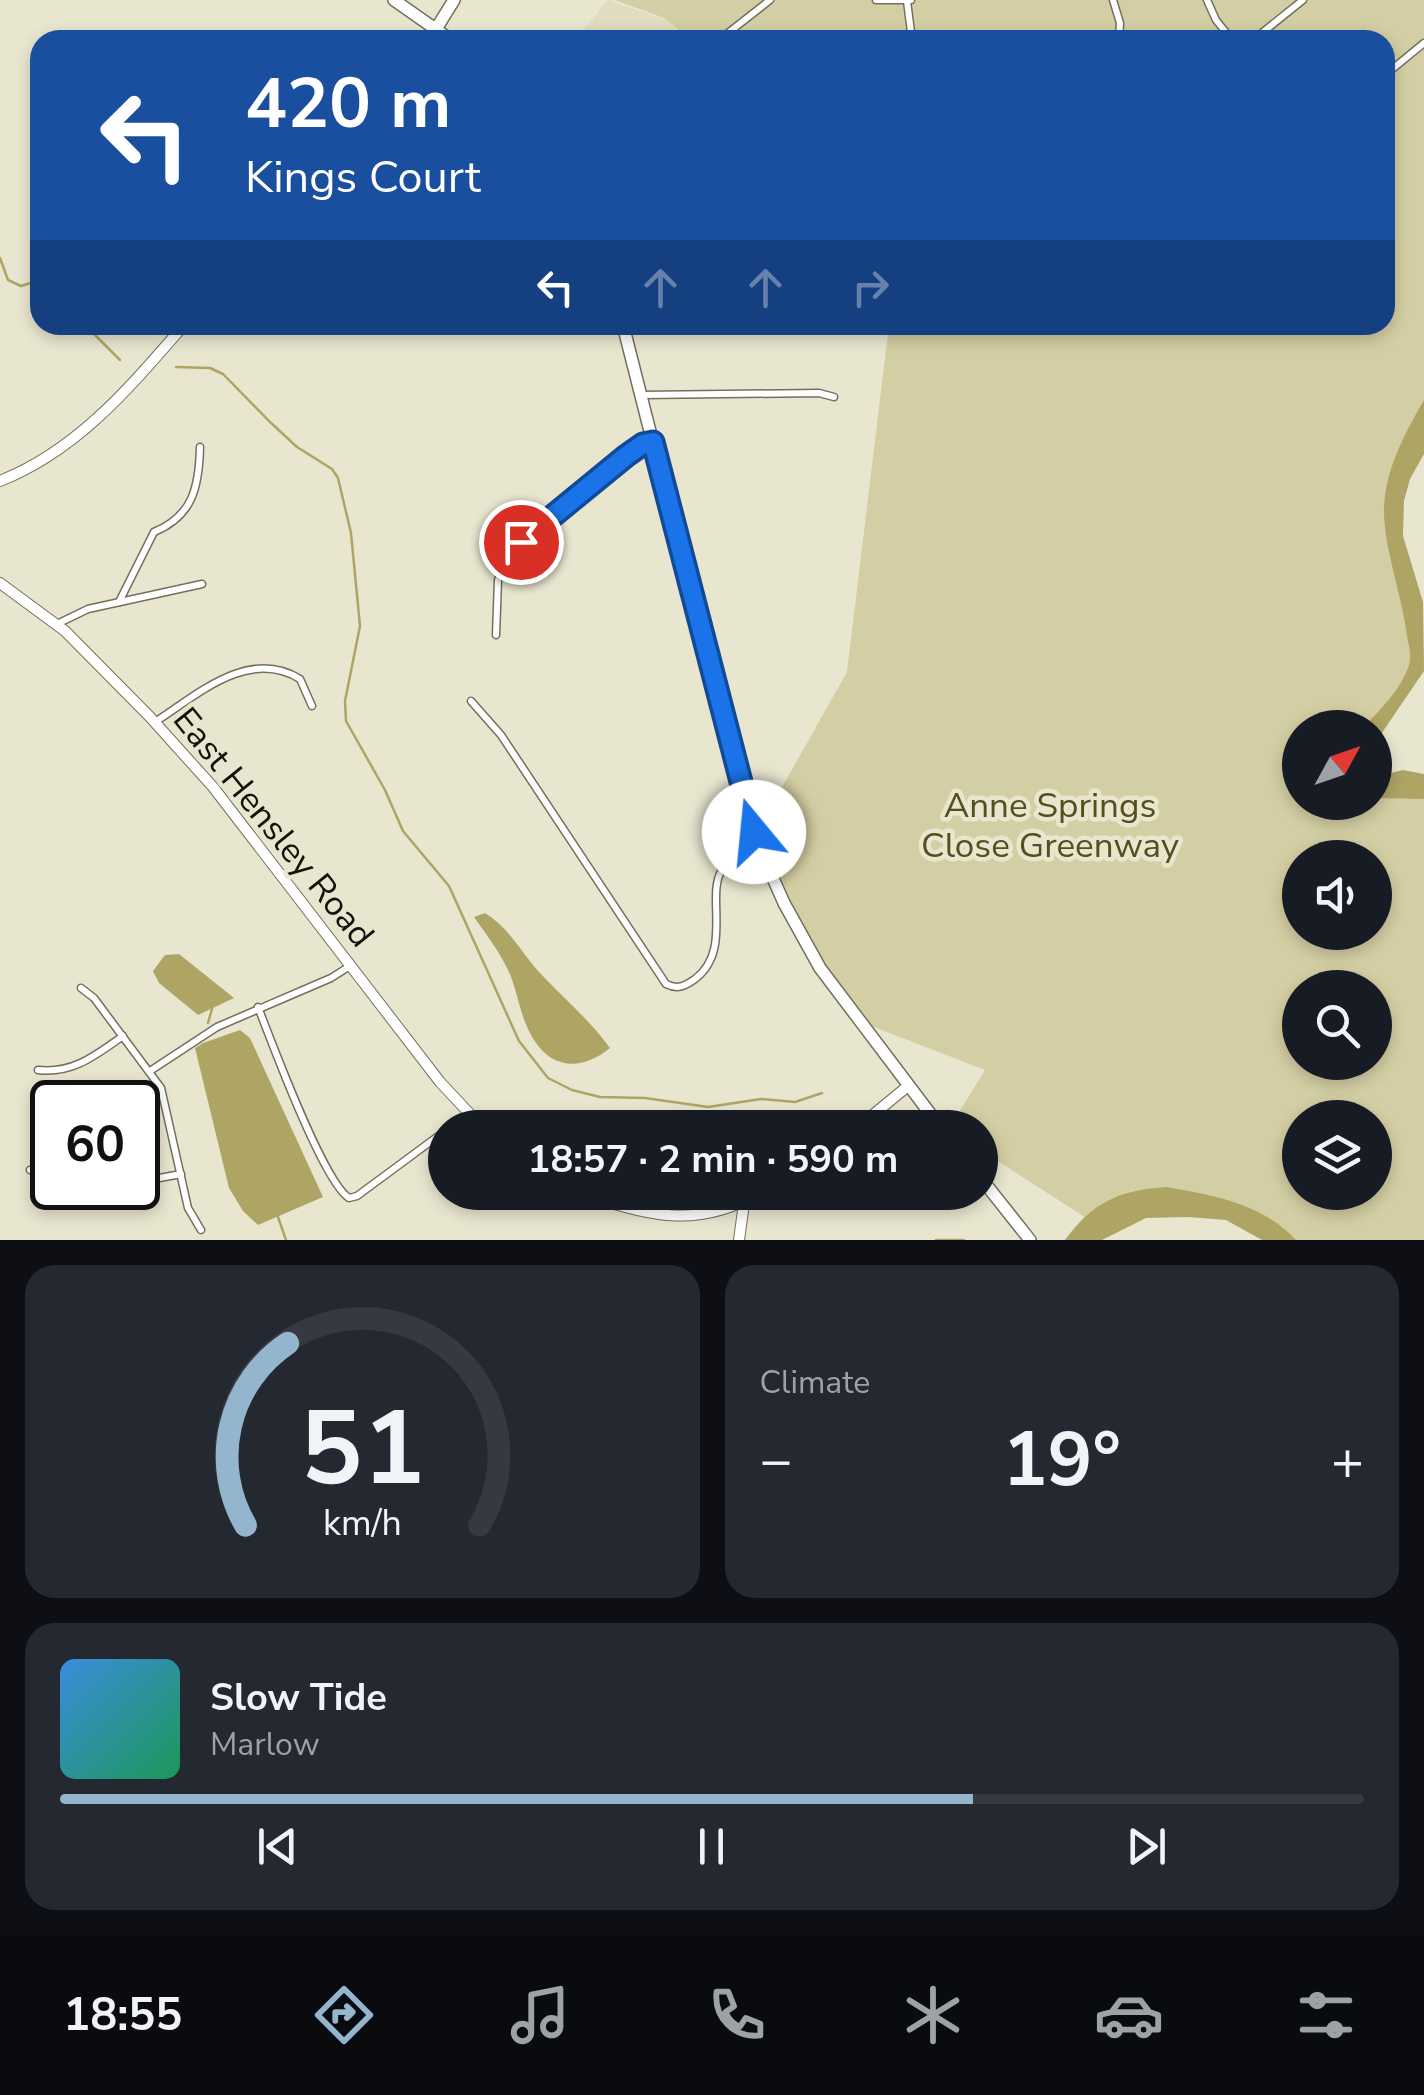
<!DOCTYPE html>
<html lang="en">
<head>
<meta charset="utf-8">
<style>
	body { margin:0; font-family:"Nunito Sans",sans-serif; background:#242831; color:#f1f3f6; height:100vh; display:flex; flex-direction:column; font-size:38px; white-space:nowrap }
	* { box-sizing:border-box; margin:0 }
	p { font-size:32px; color:#9ea1a6 }
	.icon { flex:none; width:55px; height:55px; fill:none; stroke:currentColor; stroke-width:2; stroke-linecap:round; stroke-linejoin:round }
	.map { position:relative; height:1240px; overflow:hidden }
	.drawer { display:flex; flex-direction:column; gap:25px; padding:25px; background:#0d0f14; flex:1 }
	.drawer>* { flex:none }
	.banner { position:absolute; left:30px; top:30px; width:1365px; height:305px; border-radius:30px; box-shadow:0 5px 15px #0003; background:#1a4fa0; color:#fff; overflow:hidden }
	.needle { width:65px; rotate:50deg }
	.fabs { position:absolute; left:1282px; top:710px; display:grid; gap:20px }
	.fabs a { display:grid; place-items:center; width:110px; height:110px; border-radius:50%; background:#171b24; box-shadow:0 5px 15px #0003; font-size:50px }
	.speed { position:absolute; left:30px; top:1080px; display:flex; gap:20px; font-size:50px; font-weight:700; text-align:center }
	.speed>* { display:grid; place-content:center; width:130px; height:130px; border-radius:50%; background:#171b24; box-shadow:0 5px 15px #0003; line-height:1 }
	.speed .limit { border:5px solid #111; border-radius:15px; background:#fff; color:#111 }
	.pin { position:absolute; display:grid; place-items:center; width:85px; height:85px; color:#fff; margin:-42px; border:5px solid #fff; border-radius:50%; box-shadow:0 2px 10px #0007 }
	.me { position:absolute; width:110px; margin:-55px; rotate:343deg; stroke-linejoin:round; filter:drop-shadow(0 0 8px #0008) }
	.turn { display:flex; align-items:center; gap:35px; height:210px; padding:0 50px; font-size:45px }
	.turn .icon { width:130px; height:130px; stroke-width:2.5 }
	.turn b { display:block; font-size:70px; line-height:85px }
	.lanes { display:flex; align-items:center; height:95px; padding:0 50px; background:#0003; justify-content:center; gap:50px; direction:ltr }
	.lanes .off { opacity:.35 }
	.big { font-size:75px; font-weight:700; line-height:1.1 }
	.drawer .widget { flex:1; display:flex; flex-direction:column; justify-content:center; gap:15px; min-width:0; padding:0 35px; border-radius:30px; background:#242831 }
	.drawer .dial { align-items:center; gap:0 }
	.dial svg { height:260px; overflow:visible; fill:none; stroke:#363941; stroke-width:7; stroke-linecap:round; text-anchor:middle }
	.dial text { fill:#f1f3f6; stroke:none }
	.song { display:flex; align-items:center; gap:30px }
	.cover { width:120px; height:120px; border-radius:15px; background:linear-gradient(135deg,hsl(210 70% 55%),hsl(150 70% 35%)) }
	.played { height:10px; border-radius:5px; background:linear-gradient(90deg,#93b5ce 70%,#363941 70%) }
	.keys { display:flex; justify-content:space-around; direction:ltr }
	.heat { display:flex; justify-content:space-between; align-items:center; font-size:55px; direction:ltr }
	.drawer .tiles { flex:1; display:grid; gap:25px; grid-template-columns:1fr 1fr }
	.widget:last-child { grid-column:span 2 }
	.trip { position:absolute; left:428px; top:1110px; width:570px; height:100px; border-radius:50px; background:#171b24; box-shadow:0 5px 15px #0003; font-weight:700; line-height:100px; text-align:center }
	.dock { display:flex; height:160px; justify-content:space-around; align-items:center; background:#090b0e; color:#9ea1a6 }
	.dock .icon { width:70px; height:70px }
	.dock .active { color:#93b5ce }
	.dock b { font-size:45px; color:#f1f3f6 }
	.map>svg:first-child { display:block }
</style>
</head>
<body>
<div class="map">
<svg width="1424" height="1240" viewBox="0 0 1424 1240">
	<rect width="100%" height="100%" fill="#e9e6d0"/>
	<!-- built -->
	<path fill="#e0dcbf" d="M608 0 664 19 690 40H575Z"/>
	<!-- green -->
	<path fill="#d4cea4" fill-rule="evenodd" d="M615 0H1424V426L1394 498 1419 657 1369 727 1300 728V802H1375V781L1424 785V1240H1279L1192 1205 1093 1226 1083 1216 987 1154 980 1146V1128L964 1127 956 1117 985 1070 869 1025 824 965 788 901 759 828 847 672 889 325H1385V40H691L664 18ZM1300 858H1375V932H1300ZM1300 988H1375V1062H1300ZM1300 1118H1375V1192H1300Z"/>
	<!-- water -->
	<g fill="#aea565">
		<path d="M1424 400V454L1410 479 1404 501 1403 536 1423 602 1424 671 1375 743V728L1363 727C1378 714 1409 679 1410 659 1411 652 1408 643 1407 636 1402 594 1383 547 1384 507 1386 468 1405 433 1424 400Z"/>
		<path d="M1403 770 1424 774V799L1375 798V772L1387 774Z"/>
		<path d="M485 913C509 928 520 950 539 972 563 998 589 1019 610 1048 578 1074 546 1068 528 1029 519 1010 517 989 508 970 499 951 486 934 474 917Z"/>
		<path d="M179 954 234 998 198 1015 159 983 153 971 165 955Z"/>
		<path d="M240 1030 250 1038 323 1197 258 1225 243 1211 229 1188 195 1048 203 1043Z"/>
		<path d="M1167 1187C1213 1195 1263 1204 1296 1240H1262L1226 1220 1188 1217 1146 1218 1102 1240H1065C1093 1202 1119 1190 1167 1187Z"/>
	</g>
	<g fill="none" stroke-linecap="round" stroke-linejoin="round">
		<!-- stream -->
		<g stroke="#aea565" stroke-width="2.5">
			<path d="M0 258 8 280 21 286 40 280"/>
			<path d="M85 325 120 360"/>
			<path d="M176 367 210 368 223 374 270 422 297 447 332 469 338 478 351 533 360 626 345 701 346 721 385 790 403 831 449 886 519 1041 548 1078 572 1090 600 1097 645 1098 708 1107 761 1099 795 1102 822 1093"/>
			<path d="M208 1023 212 1009"/>
			<path d="M278 1217 286 1240"/>
			<path d="M936 1240H964"/>
		</g>
		<defs>
			<g id="street">
				<path d="M876 0H911"/>
				<path d="M1113 0 1120 23 1119 40"/>
				<path d="M1207 0 1216 20 1232 40"/>
				<path d="M907 1 912 40"/>
				<path d="M719 40 770 0"/>
				<path d="M1253 40 1303 0"/>
				<path d="M1385 75 1424 43"/>
				<path d="M642 395 819 393 834 397"/>
				<path d="M119 602 154 532C193 516 199 487 200 447"/>
				<path d="M57 624 88 609 202 584"/>
				<path d="M496 635 498 580 509 555 626 456 640 445 653 442"/>
				<path d="M471 701 501 735 666 984C678 990 685 986 695 979 747 940 676 850 764 858"/>
				<path d="M155 722C197 695 249 647 300 679L312 706"/>
				<path d="M81 988 94 998 161 1088 188 1208 201 1230"/>
				<path d="M258 1007C272 1043 323 1181 349 1198L357 1196 445 1131"/>
				<path d="M38 1070C73 1074 96 1055 123 1036"/>
				<path d="M150 1071 217 1027 331 978 350 966"/>
				<path d="M451 1128 467 1114"/>
				<path d="M30 1170 52 1167"/>
				<path d="M138 1182 181 1174"/>
			</g>
			<g id="secondary">
				<path d="M0 481C78 450 130 387 184 325"/>
				<path d="M0 583 65 631 150 717 213 787 440 1082 483 1128"/>
				<path d="M857 1128 908 1086"/>
				<path d="M578 1192C646 1215 696 1231 761 1192"/>
				<path d="M739 1240 744 1203"/>
			</g>
			<g id="primary">
				<path d="M394 0 451 40"/>
				<path d="M436 29 454 0"/>
				<path d="M623 325 739 782 764 858 784 903 820 968 941 1128"/>
				<path d="M980 1177 1030 1240"/>
			</g>
		</defs>
		<!-- street casing -->
		<use href="#street" stroke="#72705c" stroke-width="9"/>
		<!-- secondary casing -->
		<use href="#secondary" stroke="#72705c" stroke-width="12"/>
		<!-- primary casing -->
		<use href="#primary" stroke="#72705c" stroke-width="14"/>
		<!-- street -->
		<use href="#street" stroke="#fff" stroke-width="6"/>
		<!-- secondary -->
		<use href="#secondary" stroke="#fff" stroke-width="10"/>
		<!-- primary -->
		<use href="#primary" stroke="#fff" stroke-width="11"/>
	</g>
	<g fill="none" stroke-linecap="round" stroke-linejoin="round">
		<defs>
			<path id="route" d="M521 542 626 456 643 444 653 442 754 832"/>
		</defs>
		<!-- route casing -->
		<use href="#route" stroke="#114b97" stroke-width="25"/>
		<!-- route -->
		<use href="#route" stroke="#1a73e8" stroke-width="18"/>
	</g>
	<g text-anchor="middle" stroke-width="9" stroke-linejoin="round" paint-order="stroke">
		<!-- park labels -->
		<g font-size="35" fill="#564e1d" stroke="#e9e6d0">
			<text x="1050" y="817">Anne Springs<tspan x="1050" dy="40">Close Greenway</tspan></text>
		</g>
		<!-- street labels -->
		<g font-size="35" fill="#13120a" stroke="#e9e6d0">
			<text transform="translate(274 827) rotate(51)" y="12">East Hensley Road</text>
		</g>
	</g>
</svg>
<div class="fabs">
<a><svg class="needle" viewBox="-14 -14 28 28"><path d="M0-13l5 13h-10z" fill="#e53935"/><path d="M0 13l5-13h-10z" fill="#9ea1a6"/></svg></a>
<a><svg class="icon" aria-label="sound" viewBox="0 0 24 24"><path d="M4 9h4l5-4v14l-5-4H4zM17 9q2 3 0 6"/></svg></a>
<a><svg class="icon" aria-label="search" viewBox="0 0 24 24"><circle cx="10" cy="10" r="6"/><path d="M15 15l6 6"/></svg></a>
<a><svg class="icon" aria-label="layers" viewBox="0 0 24 24"><path d="M12 4l9 5-9 5-9-5zM3 14l9 5 9-5"/></svg></a>
</div>
<div class="speed"><div class="limit">60</div></div>
<div class="pin" style="left:521px;top:542px;background:#d93025"><svg class="icon" aria-label="arrive" viewBox="0 0 24 24"><path d="M6 21V4h12l-3 4 3 4H6"/></svg></div>
<svg class="me" style="left:754px;top:832px" viewBox="-20 -20 40 40"><circle r="19" fill="#fff"/><path d="M0-13L10 11 0 6-10 11z" fill="#1a73e8"/></svg>
<div class="trip">18:57 · 2 min · 590 m</div>
<div class="banner">
<div class="turn"><svg class="icon" aria-label="left" viewBox="0 0 24 24"><path d="M17 20v-9H6M10 6l-5 5 5 5"/></svg><div><b>420 m</b>Kings Court</div></div>
<div class="lanes"><svg class="icon" aria-label="left" viewBox="0 0 24 24"><path d="M17 20v-9H6M10 6l-5 5 5 5"/></svg><svg class="icon off" aria-label="ahead" viewBox="0 0 24 24"><path d="M12 20V5M6 11l6-6 6 6"/></svg><svg class="icon off" aria-label="ahead" viewBox="0 0 24 24"><path d="M12 20V5M6 11l6-6 6 6"/></svg><svg class="icon off" aria-label="right" viewBox="0 0 24 24"><path d="M7 20v-9h11M14 6l5 5-5 5"/></svg></div>
</div>
</div>
<section class="drawer">
<div class="tiles">
<div class="widget dial"><svg viewBox="0 0 100 80">
<path d="M14 69A42 42 0 1 1 86 69"/>
<path d="M14 69A42 42 0 0 1 27 13" stroke="#93b5ce"/>
<text x="50" y="56" font-size="32" font-weight="700">51</text>
<text x="50" y="72" font-size="11">km/h</text>
</svg></div>
<div class="widget"><p>Climate</p>
<div class="heat"><a>−</a><b class="big">19°</b><a>+</a></div>
</div>
<div class="widget">
<div class="song"><i class="cover"></i><div><b>Slow Tide</b><p>Marlow</p></div></div>
<div class="played"></div>
<div class="keys"><svg class="icon" aria-label="previous" viewBox="0 0 24 24"><path d="M18 5L8 12l10 7zM5 5v14"/></svg><svg class="icon" aria-label="pause" viewBox="0 0 24 24"><path d="M8 5v14M16 5v14"/></svg><svg class="icon" aria-label="next" viewBox="0 0 24 24"><path d="M6 5l10 7-10 7zM19 5v14"/></svg></div>
</div>
</div>
</section>
<nav class="dock">
<b>18:55</b>
<svg class="icon active" aria-label="directions" viewBox="0 0 24 24"><path d="M12 3l9 9-9 9-9-9zM9 14v-3h6M13 9l2 2-2 2"/></svg>
<svg class="icon" aria-label="music" viewBox="0 0 24 24"><path d="M9 18V5l10-2v13"/><circle cx="6" cy="18" r="3"/><circle cx="16" cy="16" r="3"/></svg>
<svg class="icon" aria-label="phone" viewBox="0 0 24 24"><path d="M5 4h4l2 5-3 2q2 4 5 5l2-3 5 2v4C11 20 4 13 5 4z"/></svg>
<svg class="icon" aria-label="climate" viewBox="0 0 24 24"><path d="M12 3v18M4 7l16 10M4 17L20 7"/></svg>
<svg class="icon" aria-label="car" viewBox="0 0 24 24"><path d="M5 17H2v-5l4-1 3-4h7l3 4 3 1v5h-3M9 17h6M6 11h13"/><circle cx="7" cy="17" r="2"/><circle cx="17" cy="17" r="2"/></svg>
<svg class="icon" aria-label="filters" viewBox="0 0 24 24"><path d="M4 7h16M4 17h16"/><circle cx="9" cy="7" r="2"/><circle cx="15" cy="17" r="2"/></svg>
</nav>
</body>
</html>
